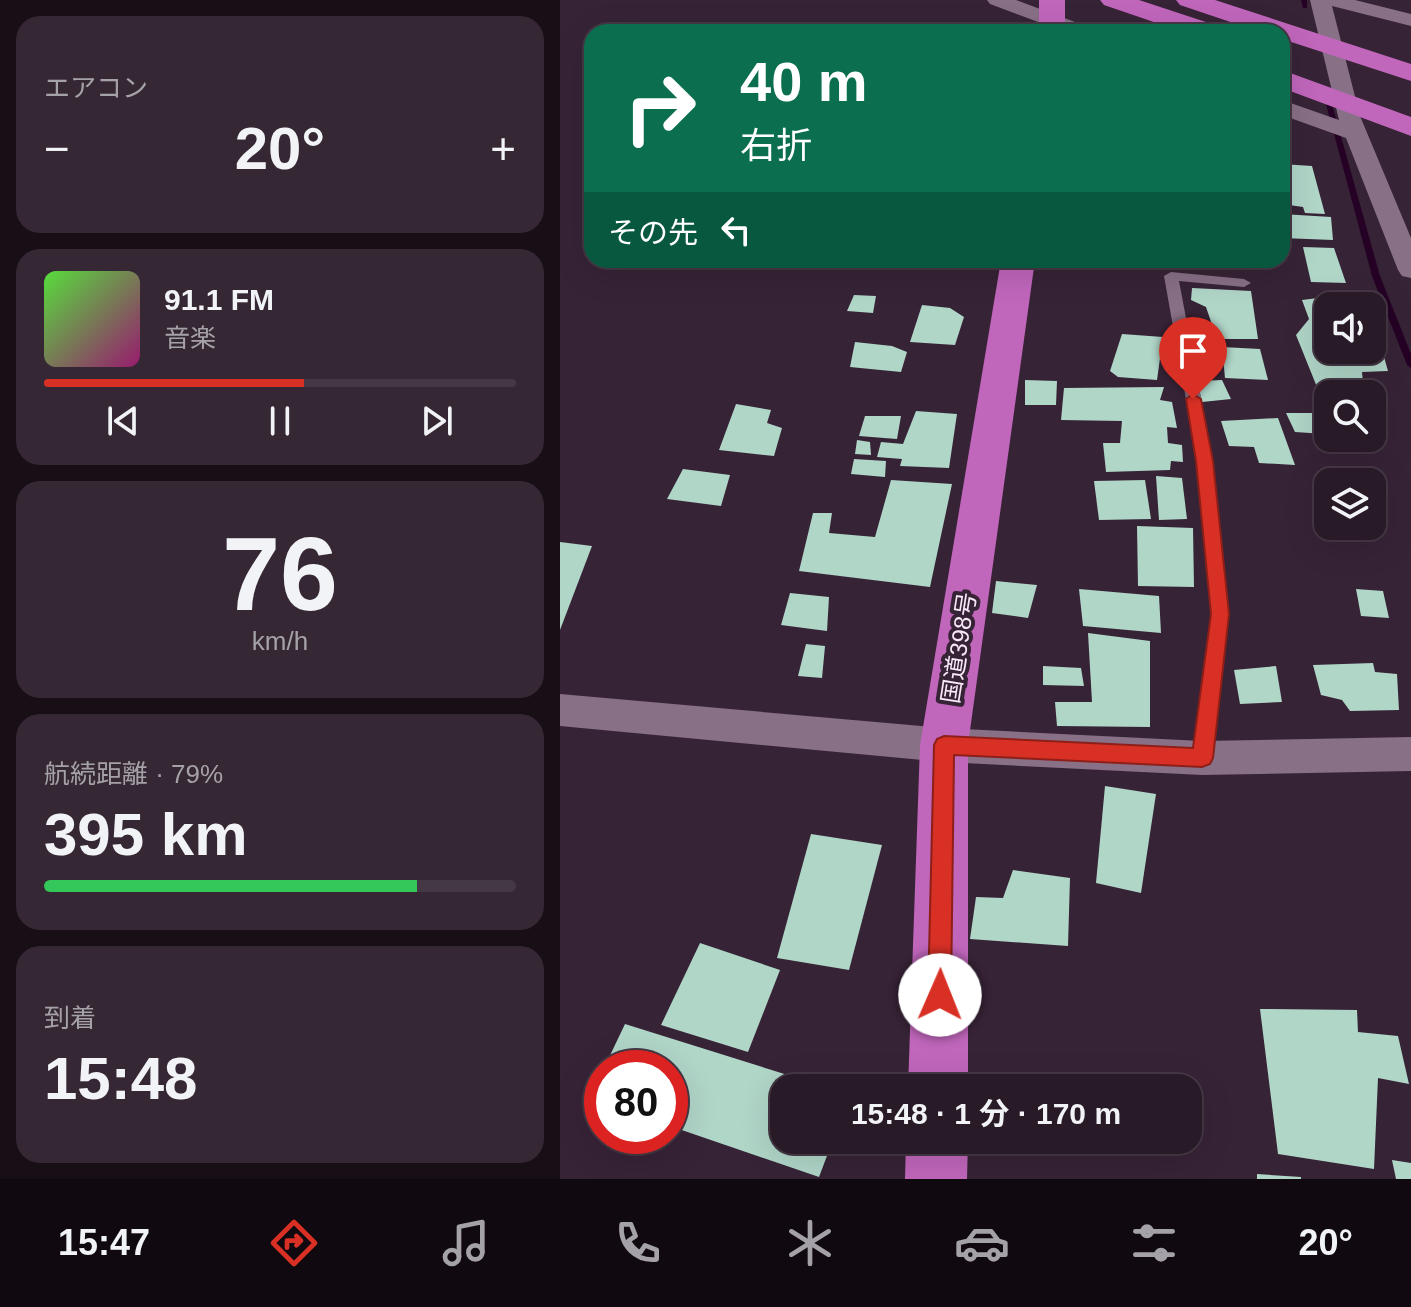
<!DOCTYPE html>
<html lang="ja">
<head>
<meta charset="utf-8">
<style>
	body { margin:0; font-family:Helvetica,"Noto Sans JP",sans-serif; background:#352734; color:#f1f3f6; height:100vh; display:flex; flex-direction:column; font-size:30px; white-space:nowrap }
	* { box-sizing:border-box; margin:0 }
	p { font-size:26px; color:#a5a1a8 }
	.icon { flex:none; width:44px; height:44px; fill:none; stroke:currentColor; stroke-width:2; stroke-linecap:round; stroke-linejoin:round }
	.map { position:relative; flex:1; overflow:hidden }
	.details { display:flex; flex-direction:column; gap:16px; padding:16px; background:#170e16; width:560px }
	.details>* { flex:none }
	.top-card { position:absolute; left:24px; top:24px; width:706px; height:244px; border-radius:24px; box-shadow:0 8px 32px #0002,0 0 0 2px #453845; background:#0b6e4f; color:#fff; overflow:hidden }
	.tools { position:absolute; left:754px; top:292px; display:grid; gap:16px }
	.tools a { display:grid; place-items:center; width:72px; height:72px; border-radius:16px; background:#291a28; box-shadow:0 8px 32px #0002,0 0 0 2px #453845; font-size:40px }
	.speed { position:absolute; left:24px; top:1050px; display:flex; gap:16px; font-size:40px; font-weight:700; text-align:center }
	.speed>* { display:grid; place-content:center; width:104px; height:104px; border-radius:50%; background:#291a28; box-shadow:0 8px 32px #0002,0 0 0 2px #453845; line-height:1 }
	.speed .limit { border:12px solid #d22; background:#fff; color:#111 }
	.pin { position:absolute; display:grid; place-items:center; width:68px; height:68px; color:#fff; margin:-82px -34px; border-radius:50% 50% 50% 0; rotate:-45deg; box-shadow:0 0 8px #0007 }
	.pin .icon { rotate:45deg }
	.me { position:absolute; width:88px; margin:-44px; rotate:1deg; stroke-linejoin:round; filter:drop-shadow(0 0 6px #0008) }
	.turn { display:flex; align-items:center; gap:28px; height:168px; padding:0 24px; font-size:36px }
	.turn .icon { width:104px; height:104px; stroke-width:2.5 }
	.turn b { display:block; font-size:56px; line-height:68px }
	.then { display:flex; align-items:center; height:76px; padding:0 24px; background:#0003; gap:16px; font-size:30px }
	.big { font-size:60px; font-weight:700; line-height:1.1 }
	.details .widget { flex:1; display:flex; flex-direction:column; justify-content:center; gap:12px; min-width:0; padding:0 28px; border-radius:24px; background:#352734 }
	.details .dial { align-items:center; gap:0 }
	.dial b { font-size:104px; line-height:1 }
	.song { display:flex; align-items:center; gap:24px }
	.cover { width:96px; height:96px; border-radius:12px; background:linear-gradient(135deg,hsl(110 70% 55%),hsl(320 70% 35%)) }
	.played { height:8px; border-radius:4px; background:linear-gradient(90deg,#d93025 55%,#453845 55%) }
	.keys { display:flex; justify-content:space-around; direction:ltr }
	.heat { display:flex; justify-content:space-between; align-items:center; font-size:44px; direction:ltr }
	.charge { height:12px; border-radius:6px; background:linear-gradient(90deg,#34c759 79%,#453845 0) }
	.trip { position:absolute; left:210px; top:1074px; width:432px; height:80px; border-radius:24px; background:#291a28; box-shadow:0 8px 32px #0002,0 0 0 2px #453845; font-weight:700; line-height:80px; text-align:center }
	.menu { display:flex; height:128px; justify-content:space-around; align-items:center; background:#100a10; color:#a5a1a8 }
	.menu .icon { width:56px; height:56px }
	.menu .selected { color:#d93025 }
	.menu b { font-size:36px; color:#f1f3f6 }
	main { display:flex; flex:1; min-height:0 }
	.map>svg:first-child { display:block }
</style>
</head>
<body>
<main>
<section class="details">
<div class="widget"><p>エアコン</p>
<div class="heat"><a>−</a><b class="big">20°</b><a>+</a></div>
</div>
<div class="widget">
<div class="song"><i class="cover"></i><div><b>91.1 FM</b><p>音楽</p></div></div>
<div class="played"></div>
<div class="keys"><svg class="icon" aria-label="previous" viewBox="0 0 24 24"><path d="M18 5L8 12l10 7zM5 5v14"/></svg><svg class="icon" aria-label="pause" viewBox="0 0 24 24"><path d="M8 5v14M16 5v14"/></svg><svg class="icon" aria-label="next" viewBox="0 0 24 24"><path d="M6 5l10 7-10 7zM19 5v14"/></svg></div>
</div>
<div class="widget dial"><b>76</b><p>km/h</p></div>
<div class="widget"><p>航続距離 · 79%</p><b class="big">395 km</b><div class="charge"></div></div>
<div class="widget"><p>到着</p><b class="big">15:48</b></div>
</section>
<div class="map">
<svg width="851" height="1179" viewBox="0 0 851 1179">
	<rect width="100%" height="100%" fill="#372336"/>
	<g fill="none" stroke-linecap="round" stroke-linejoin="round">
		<!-- stream -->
		<g fill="#250225" fill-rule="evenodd">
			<path d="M741 0H747V8H743Z"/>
			<path d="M767 103 772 104 820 276 851 354V368L847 365 812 276 766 104Z"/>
		</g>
	</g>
	<!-- building -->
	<g fill="#b0d6c8">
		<path d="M722 164 752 166 765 214 745 213 743 207 722 204Z"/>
		<path d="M722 214 771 217 773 240 722 238Z"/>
		<path d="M743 247 774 248 786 283 751 282Z"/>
		<path d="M632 288 691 291 698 339H657L646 307 631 300Z"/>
		<path d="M294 295 316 296 313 313 287 311Z"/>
		<path d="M774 296 777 306H768V350H812L813 318 828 371 802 372 804 394H768V397H761L736 335 749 319 742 300Z"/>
		<path d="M362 305 390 308 404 317 395 345 350 342Z"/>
		<path d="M562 334 603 337 597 380 558 377 550 371Z"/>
		<path d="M295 342 332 346 347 352 341 372 290 367Z"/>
		<path d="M662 347 700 349 708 380 665 378Z"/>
		<path d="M465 380 497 381 496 405H465Z"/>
		<path d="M662 380 671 399 642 402 637 381Z"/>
		<path d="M604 387 600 400 612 402 617 428 607 427 608 443 622 445 623 462 611 461 610 470 546 472 543 443H560L562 421 501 420 504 388Z"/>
		<path d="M176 404 211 410 207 423 222 428 214 456 159 450Z"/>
		<path d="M356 411 397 414 389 468 340 466 342 459 317 457 321 442 343 444Z"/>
		<path d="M726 413H754L765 434 735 432Z"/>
		<path d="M305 416H341L337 439 299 436Z"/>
		<path d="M718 418 735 465 699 463 694 447 669 446 661 421Z"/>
		<path d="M297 440 310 442 311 455 295 454Z"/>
		<path d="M294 459 326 461 325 477 291 474Z"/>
		<path d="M123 469 170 475 161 506 107 499Z"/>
		<path d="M596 476 622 478 627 519 599 520Z"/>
		<path d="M331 480 392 484 370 587 239 571 253 513H272L269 533 315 537Z"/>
		<path d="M585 480 591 519 539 520 534 481Z"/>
		<path d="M577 526 633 528 634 587 578 586Z"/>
		<path d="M0 542 32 546 0 630Z"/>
		<path d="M436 581 477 585 468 618 432 613Z"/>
		<path d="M519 589 599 596 601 633 523 626Z"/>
		<path d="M796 589 823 591 829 618 801 616Z"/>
		<path d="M230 593 269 597 267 631 221 625Z"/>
		<path d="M528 633 590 641V727L497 726 495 702H532Z"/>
		<path d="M246 644 265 646 262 678 238 676Z"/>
		<path d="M813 663 815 672 837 674 839 710 790 711 782 700 761 695 753 665Z"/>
		<path d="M483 666 521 668 524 686 483 685Z"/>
		<path d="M716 666 722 702 680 704 674 670Z"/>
		<path d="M545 786 596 794 581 893 536 883Z"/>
		<path d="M251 834 322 845 289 970 217 958Z"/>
		<path d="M453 870 510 878 508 946 410 939 416 897 443 898Z"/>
		<path d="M140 943 220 970 188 1052 101 1025Z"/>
		<path d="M700 1009 797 1010 798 1032 838 1036 849 1084 818 1078 814 1169 718 1154Z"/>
		<path d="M65 1024 266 1087 224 1088V1140H273L259 1177 110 1126V1068H44Z"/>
		<path d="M42 1073V1102L30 1098Z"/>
		<path d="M832 1160 851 1163V1179H836Z"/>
		<path d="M697 1174 741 1177V1179H697Z"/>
	</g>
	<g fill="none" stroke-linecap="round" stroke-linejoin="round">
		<!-- lane -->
		<path fill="#887086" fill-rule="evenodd" d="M611 272 684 279 691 283 684 287 619 281 653 461 669 614 652 758 649 764 642 767 635 764 632 758 651 614 637 461 604 276Z"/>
		<!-- street -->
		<g fill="#887086" fill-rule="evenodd">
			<path d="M427 0H456L531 28 534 32H505L430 4Z"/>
			<path d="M750 0H795L851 14V26L772 6 800 116 851 238V278L842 276 838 270 786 138 722 115V100L779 120Z"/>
			<path d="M0 694 384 728 642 741 851 737V771L642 775 384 762 0 726Z"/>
		</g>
		<!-- highway -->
		<g fill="#c066bb" fill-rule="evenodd">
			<rect x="479" y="0" width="26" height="32"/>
			<path d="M540 0H579L658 26 662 32H623L544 5Z"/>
			<path d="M616 0H655L851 64V81L722 39V32H700L620 5Z"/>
			<path d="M722 70 851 117V136L722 88Z"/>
			<path d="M441 260H475L408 745V1088H348L360 745Z"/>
			<path d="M346 1140H408L407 1179H345Z"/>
		</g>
	</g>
	<!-- route -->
	<path fill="#d93025" stroke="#8d1f18" stroke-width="2" d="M633 394 641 399 653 461 669 614 653 758 650 764 642 767 394 755 391 995 388 1003 380 1006 371 1003 368 995 374 745 377 739 384 736 633 748 651 614 636 461 626 399Z"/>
	<g text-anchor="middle" stroke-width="8" stroke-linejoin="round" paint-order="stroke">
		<!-- street labels -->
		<g font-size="24" fill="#f7e9f5" stroke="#372336">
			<text transform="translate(399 648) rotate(-81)" y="8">国道398号</text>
		</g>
	</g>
</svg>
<div class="tools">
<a><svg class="icon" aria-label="sound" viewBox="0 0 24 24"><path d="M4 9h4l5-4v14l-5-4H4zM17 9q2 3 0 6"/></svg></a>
<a><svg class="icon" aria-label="search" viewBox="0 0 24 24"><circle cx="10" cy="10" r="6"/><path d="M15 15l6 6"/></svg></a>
<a><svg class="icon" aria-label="layers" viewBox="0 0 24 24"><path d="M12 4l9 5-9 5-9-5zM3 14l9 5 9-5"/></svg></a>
</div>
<div class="speed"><div class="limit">80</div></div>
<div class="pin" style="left:633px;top:399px;background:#d93025"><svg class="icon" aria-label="arrive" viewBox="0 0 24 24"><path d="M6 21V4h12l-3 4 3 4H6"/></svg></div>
<svg class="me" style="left:380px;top:995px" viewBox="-20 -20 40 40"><circle r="19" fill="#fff"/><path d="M0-13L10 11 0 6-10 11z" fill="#d93025"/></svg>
<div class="trip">15:48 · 1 分 · 170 m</div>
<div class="top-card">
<div class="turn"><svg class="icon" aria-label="right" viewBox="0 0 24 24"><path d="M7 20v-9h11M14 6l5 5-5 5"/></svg><div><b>40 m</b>右折</div></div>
<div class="then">その先<svg class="icon" aria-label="left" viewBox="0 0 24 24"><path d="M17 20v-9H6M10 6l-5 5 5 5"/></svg></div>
</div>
</div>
</main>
<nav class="menu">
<b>15:47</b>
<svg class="icon selected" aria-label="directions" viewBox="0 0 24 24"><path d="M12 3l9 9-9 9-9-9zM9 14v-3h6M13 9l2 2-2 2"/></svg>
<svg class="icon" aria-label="music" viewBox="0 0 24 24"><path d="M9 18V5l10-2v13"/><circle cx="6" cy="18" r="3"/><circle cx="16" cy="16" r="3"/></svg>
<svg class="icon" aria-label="phone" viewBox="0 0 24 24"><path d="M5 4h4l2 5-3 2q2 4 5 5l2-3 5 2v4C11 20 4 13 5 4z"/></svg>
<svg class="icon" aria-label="climate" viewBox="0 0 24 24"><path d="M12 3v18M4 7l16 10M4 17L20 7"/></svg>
<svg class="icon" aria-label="car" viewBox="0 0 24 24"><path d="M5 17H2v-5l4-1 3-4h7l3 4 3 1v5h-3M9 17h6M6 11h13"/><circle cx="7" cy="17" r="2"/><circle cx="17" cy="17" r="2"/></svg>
<svg class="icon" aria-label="filters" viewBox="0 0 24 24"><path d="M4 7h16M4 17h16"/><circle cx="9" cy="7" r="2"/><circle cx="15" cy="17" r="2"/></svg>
<b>20°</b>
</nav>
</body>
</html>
